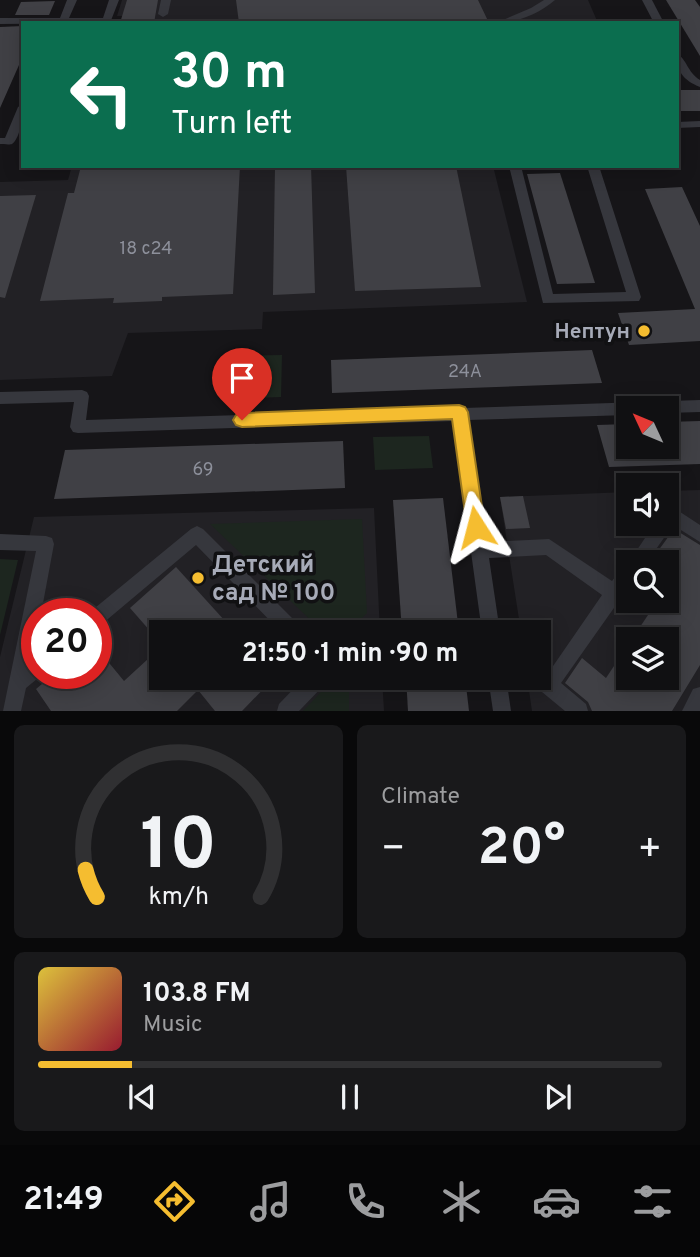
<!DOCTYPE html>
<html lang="en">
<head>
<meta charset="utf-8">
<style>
	body { margin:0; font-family:Overpass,sans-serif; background:#19191b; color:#f1f3f6; height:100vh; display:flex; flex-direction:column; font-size:26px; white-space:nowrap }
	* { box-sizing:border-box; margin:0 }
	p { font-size:23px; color:#9c9d9f }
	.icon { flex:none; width:38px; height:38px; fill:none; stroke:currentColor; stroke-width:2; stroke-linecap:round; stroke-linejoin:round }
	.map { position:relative; height:711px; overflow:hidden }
	.details { display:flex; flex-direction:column; gap:14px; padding:14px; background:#09090a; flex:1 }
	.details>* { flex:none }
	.banner { position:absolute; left:21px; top:21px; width:658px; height:147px; border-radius:0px; box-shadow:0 4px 18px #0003,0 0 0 2px #303032; background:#0b6e4f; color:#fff; overflow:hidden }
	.needle { width:46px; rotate:314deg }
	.buttons { position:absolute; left:616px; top:396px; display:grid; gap:14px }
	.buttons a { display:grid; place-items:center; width:63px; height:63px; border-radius:0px; background:#101012; box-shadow:0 4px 18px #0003,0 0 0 2px #303032; font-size:35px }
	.speed { position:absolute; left:21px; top:598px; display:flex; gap:14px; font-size:35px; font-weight:700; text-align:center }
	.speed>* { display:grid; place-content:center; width:91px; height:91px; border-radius:50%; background:#101012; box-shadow:0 4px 18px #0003,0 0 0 2px #303032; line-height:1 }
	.speed .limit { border:10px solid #d22; background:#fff; color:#111 }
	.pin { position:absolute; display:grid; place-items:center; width:60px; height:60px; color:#fff; margin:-72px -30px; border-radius:50% 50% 50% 0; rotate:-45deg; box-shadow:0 0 7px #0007 }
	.pin .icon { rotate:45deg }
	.me { position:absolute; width:77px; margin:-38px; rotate:351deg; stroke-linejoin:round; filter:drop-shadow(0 0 5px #0008) }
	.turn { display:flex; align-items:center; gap:24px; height:147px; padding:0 35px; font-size:32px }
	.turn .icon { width:91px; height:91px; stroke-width:2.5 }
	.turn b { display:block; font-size:49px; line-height:60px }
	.big { font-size:52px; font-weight:700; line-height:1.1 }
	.details .card { flex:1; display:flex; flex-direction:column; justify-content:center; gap:10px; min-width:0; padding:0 24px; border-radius:10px; background:#19191b }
	.details .dial { align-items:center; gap:0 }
	.dial svg { height:182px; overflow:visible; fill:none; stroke:#303032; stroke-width:7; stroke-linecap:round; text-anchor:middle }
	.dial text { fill:#f1f3f6; stroke:none }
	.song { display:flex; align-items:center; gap:21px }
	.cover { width:84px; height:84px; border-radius:10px; background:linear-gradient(135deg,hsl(50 70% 55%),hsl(350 70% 35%)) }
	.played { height:7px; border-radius:4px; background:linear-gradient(90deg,#f5bd30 15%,#303032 15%) }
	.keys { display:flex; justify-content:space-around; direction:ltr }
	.heat { display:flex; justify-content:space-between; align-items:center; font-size:38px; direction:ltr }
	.details .tiles { flex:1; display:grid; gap:14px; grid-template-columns:1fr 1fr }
	.card:last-child { grid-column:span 2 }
	.trip { position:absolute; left:149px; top:620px; width:402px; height:70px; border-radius:0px; background:#101012; box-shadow:0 4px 18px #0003,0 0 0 2px #303032; font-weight:700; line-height:70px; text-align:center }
	.dock { display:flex; height:112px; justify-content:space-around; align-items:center; background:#060607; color:#9c9d9f }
	.dock .icon { width:49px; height:49px }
	.dock .current { color:#f5bd30 }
	.dock b { font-size:32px; color:#f1f3f6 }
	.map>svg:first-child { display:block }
</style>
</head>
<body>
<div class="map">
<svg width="700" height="711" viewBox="0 0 700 711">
	<rect width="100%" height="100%" fill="#161518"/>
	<!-- built -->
	<g fill="#222125" fill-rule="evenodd">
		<path d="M122 0H588L598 23H145L146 16H117Z"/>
		<path d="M72 166H493L527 302 263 312 262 329 128 333 112 376 0 380V182L68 180Z"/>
		<path d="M700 490V711H532L527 677H539V632H521L500 497 628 492V523H667V491ZM628 562H667V600H628ZM628 639H667V677H628Z"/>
		<path d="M374 508 380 632H161V677H382L384 711H0V657L34 517ZM37 614H96V674H37Z"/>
	</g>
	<!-- green -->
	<g fill="#1d261f">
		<path d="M282 355 281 397 230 399 233 356Z"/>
		<path d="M429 436 433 468 375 470 373 437Z"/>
		<path d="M362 519 367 613 348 632H323L210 524Z"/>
		<path d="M0 559 18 560 0 635Z"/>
		<path d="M335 677H349V711H303Z"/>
	</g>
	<!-- building -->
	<g fill="#404045">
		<path d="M127 0H158L154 23H120Z"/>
		<path d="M236 0H478L489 23H423L422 19 374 23H239Z"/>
		<path d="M666 0H695L700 7V56Z"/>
		<path d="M55 1 49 15H15L21 2Z"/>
		<path d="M23 26V65H19L0 108V27Z"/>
		<rect x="677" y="90" width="23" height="21"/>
		<path d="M124 166H240L233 294 162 297V301L113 303 114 298 40 301 68 193H74L80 170 124 169Z"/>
		<path d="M275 166H311L315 293 273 295Z"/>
		<path d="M346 166H456L481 287 355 291Z"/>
		<path d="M560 173 595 283 557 284 527 174Z"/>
		<path d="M682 187 700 226V341L629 345 618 313 695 309 645 189Z"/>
		<path d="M36 195 5 298 0 297V196Z"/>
		<path d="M592 350 602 383 332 393 331 360Z"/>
		<path d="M700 421V464L609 467 597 425 628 424V446H667V422Z"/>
		<path d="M343 441 345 488 54 499 65 450Z"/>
		<path d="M523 496 530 528 506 529 500 497Z"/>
		<path d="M443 498 459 632H402L393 500Z"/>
		<path d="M674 529 700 545V665L672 711H592L588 702 565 683 582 658 606 678 628 645V677H667V639H632L658 600H667V588L680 567 658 551Z"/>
		<path d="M176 567 235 632H151L130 608Z"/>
		<path d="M96 647 124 681 161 647V677H275L242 711H215L198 690 177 711H51L36 689 54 674H96Z"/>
		<path d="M406 677H465L469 711H408Z"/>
	</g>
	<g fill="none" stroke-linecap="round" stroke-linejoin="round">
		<!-- lane -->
		<g fill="#36373d" fill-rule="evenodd">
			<path d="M67 0H77L69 18H103L109 0H119L110 23 0 24V18H60Z"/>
			<path d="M161 0H171L168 14 163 17 158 14Z"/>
			<path d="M544 0H555C539 14 516 23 496 23L531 8Z"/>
			<path d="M642 0H652L664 23H654Z"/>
			<path d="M677 54C687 59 687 72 700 80V87C683 80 677 72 677 54Z"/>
			<path d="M23 104C23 113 21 138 12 144 10 145 2 144 0 144V138H5L18 107Z"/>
			<path d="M700 121V127L677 128V122Z"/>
			<path d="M509 166H521L553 294 626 292 587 166H599L641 297 639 301 543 303Z"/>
			<path d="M82 390 87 392 89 396 86 420 454 408 459 406 464 408 700 400V412L667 413V408H628V415L468 420 486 542 549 539 612 581 622 568 628 566V588L561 683 586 704 588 711H565L542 692 540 685 602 595 546 555 489 558 500 632H482L453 421 78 433 73 432 70 427 74 402 0 404V392Z"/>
			<path d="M671 506 700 525V542L673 525 647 562H629L655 523H667V508Z"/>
			<path d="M197 526 203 529 300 626 303 632H281L196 545 102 624 96 627V614H89L90 612 191 529Z"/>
			<path d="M0 534 46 536 52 538 54 544 41 614H37V633L32 660 37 658V674H43L26 688 21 711H3L36 551 0 550Z"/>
			<path d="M305 677H327L325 684 299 711H277L279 704Z"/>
			<path d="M488 677H506L511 711H493Z"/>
			<path d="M700 687V711H682L693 689Z"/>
		</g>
	</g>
	<!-- route -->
	<path fill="#f5bd30" stroke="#9f7b1f" stroke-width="2" d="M459 405 465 407 468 412 485 527 483 533 476 536 469 533 467 527 452 419 242 427 236 425 233 420 236 415 242 413Z"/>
	<!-- markers -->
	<g fill="#f5bd30" stroke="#111113" stroke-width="2.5">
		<circle cx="644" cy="331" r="7"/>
		<circle cx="198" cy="578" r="7"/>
	</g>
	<g text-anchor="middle" stroke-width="7" stroke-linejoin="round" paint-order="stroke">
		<!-- number labels -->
		<g font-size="18" fill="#8d909b">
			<text x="146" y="254">18 с24</text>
			<text x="465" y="377">24А</text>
			<text x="203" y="475">69</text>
		</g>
		<!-- poi labels -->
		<g font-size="21" font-weight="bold" fill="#a7abb8" stroke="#111113" text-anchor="end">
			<text x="630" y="338">Нептун</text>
		</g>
		<!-- near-poi labels -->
		<g font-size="24" font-weight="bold" fill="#a7abb8" stroke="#111113" text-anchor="start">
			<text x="212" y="572">Детский<tspan x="212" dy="28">сад № 100</tspan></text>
		</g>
	</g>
</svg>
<div class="buttons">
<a><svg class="needle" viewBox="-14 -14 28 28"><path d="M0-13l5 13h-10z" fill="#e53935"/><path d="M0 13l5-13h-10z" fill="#9c9d9f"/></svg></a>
<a><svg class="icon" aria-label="sound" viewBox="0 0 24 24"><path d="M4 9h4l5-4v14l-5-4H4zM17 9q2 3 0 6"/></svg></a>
<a><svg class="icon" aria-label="search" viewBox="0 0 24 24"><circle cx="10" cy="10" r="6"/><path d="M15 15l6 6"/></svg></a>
<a><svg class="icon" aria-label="layers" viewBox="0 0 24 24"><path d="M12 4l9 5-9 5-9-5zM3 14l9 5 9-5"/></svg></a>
</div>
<div class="speed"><div class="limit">20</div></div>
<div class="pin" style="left:242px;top:420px;background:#d93025"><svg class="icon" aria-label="arrive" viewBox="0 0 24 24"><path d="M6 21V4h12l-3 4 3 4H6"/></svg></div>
<svg class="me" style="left:476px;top:527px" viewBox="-20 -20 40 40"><path d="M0-17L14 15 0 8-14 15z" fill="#f5bd30" stroke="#fff" stroke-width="4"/></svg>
<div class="trip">21:50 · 1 min · 90 m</div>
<div class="banner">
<div class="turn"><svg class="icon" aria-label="left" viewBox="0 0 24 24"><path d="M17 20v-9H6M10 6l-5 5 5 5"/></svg><div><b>30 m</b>Turn left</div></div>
</div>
</div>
<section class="details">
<div class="tiles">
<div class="card dial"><svg viewBox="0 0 100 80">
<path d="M14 69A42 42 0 1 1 86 69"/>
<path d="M14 69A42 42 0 0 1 9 57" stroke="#f5bd30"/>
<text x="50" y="56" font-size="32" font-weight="700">10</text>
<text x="50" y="72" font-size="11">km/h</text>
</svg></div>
<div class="card"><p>Climate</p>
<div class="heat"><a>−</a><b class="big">20°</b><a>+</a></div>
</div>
<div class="card">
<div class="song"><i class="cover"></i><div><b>103.8 FM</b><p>Music</p></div></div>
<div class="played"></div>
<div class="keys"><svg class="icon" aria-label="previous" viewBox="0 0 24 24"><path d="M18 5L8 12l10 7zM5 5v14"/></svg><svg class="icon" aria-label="pause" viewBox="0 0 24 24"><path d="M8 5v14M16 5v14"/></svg><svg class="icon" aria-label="next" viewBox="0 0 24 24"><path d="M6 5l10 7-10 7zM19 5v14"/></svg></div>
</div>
</div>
</section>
<nav class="dock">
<b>21:49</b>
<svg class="icon current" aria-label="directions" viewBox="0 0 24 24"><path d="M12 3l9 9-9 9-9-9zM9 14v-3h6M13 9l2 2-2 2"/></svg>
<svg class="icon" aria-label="music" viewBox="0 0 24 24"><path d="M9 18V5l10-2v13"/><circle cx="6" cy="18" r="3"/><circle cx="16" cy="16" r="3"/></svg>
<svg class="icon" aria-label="phone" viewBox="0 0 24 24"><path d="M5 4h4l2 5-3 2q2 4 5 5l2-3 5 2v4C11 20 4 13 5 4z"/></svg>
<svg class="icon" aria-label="climate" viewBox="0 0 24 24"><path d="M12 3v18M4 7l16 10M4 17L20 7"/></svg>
<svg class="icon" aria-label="car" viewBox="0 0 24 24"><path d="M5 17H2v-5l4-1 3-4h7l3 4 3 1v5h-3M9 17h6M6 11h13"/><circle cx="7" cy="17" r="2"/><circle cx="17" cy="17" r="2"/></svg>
<svg class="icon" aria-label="filters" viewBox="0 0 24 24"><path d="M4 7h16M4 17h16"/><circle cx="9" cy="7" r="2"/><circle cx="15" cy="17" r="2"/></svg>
</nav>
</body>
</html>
